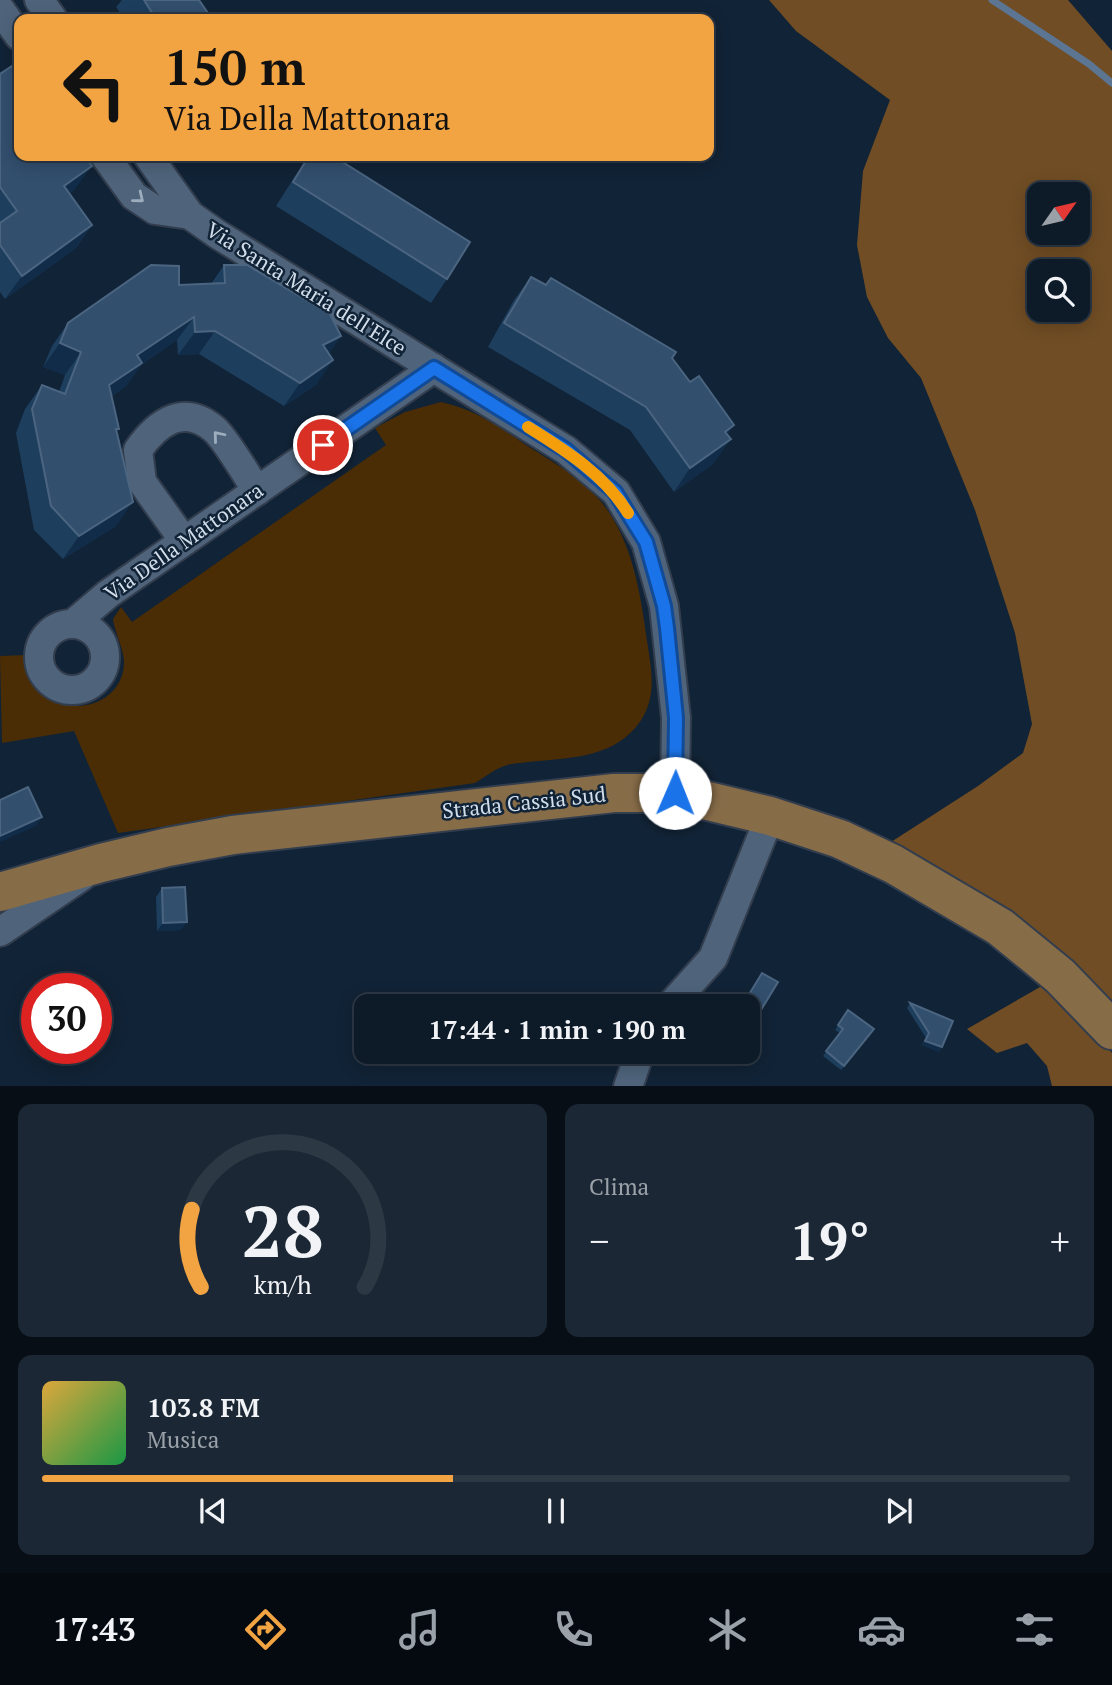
<!DOCTYPE html>
<html lang="it">
<head>
<meta charset="utf-8">
<style>
	body { margin:0; font-family:"PT Serif",serif; background:#1b2734; color:#f1f3f6; height:100vh; display:flex; flex-direction:column; font-size:26px; white-space:nowrap }
	* { box-sizing:border-box; margin:0 }
	p { font-size:23px; color:#9aa1a8 }
	.icon { flex:none; width:38px; height:38px; fill:none; stroke:currentColor; stroke-width:2; stroke-linecap:round; stroke-linejoin:round }
	.map { position:relative; height:1086px; overflow:hidden }
	.side { display:flex; flex-direction:column; gap:18px; padding:18px; background:#070e16; flex:1 }
	.side>* { flex:none }
	.banner { position:absolute; left:14px; top:14px; width:700px; height:147px; border-radius:14px; box-shadow:0 4px 18px #0003,0 0 0 2px #2d3845; background:#f3a442; color:#111; overflow:hidden }
	.needle { width:46px; rotate:56deg }
	.buttons { position:absolute; left:1027px; top:182px; display:grid; gap:14px }
	.buttons a { display:grid; place-items:center; width:63px; height:63px; border-radius:14px; background:#0d1a28; box-shadow:0 4px 18px #0003,0 0 0 2px #2d3845; font-size:35px }
	.speed { position:absolute; left:21px; top:973px; display:flex; gap:14px; font-size:35px; font-weight:700; text-align:center }
	.speed>* { display:grid; place-content:center; width:91px; height:91px; border-radius:50%; background:#0d1a28; box-shadow:0 4px 18px #0003,0 0 0 2px #2d3845; line-height:1 }
	.speed .limit { border:10px solid #d22; background:#fff; color:#111 }
	.pin { position:absolute; display:grid; place-items:center; width:60px; height:60px; color:#fff; margin:-30px; border:4px solid #fff; border-radius:50%; box-shadow:0 2px 7px #0007 }
	.me { position:absolute; width:77px; margin:-38px; rotate:1deg; stroke-linejoin:round; filter:drop-shadow(0 0 5px #0008) }
	.turn { display:flex; align-items:center; gap:24px; height:147px; padding:0 35px; font-size:32px }
	.turn .icon { width:91px; height:91px; stroke-width:2.5 }
	.turn b { display:block; font-size:49px; line-height:60px }
	.big { font-size:52px; font-weight:600; line-height:1.1 }
	.side .tile { flex:1; display:flex; flex-direction:column; justify-content:center; gap:10px; min-width:0; padding:0 24px; border-radius:14px; background:#1b2734 }
	.side .dial { align-items:center; gap:0 }
	.dial svg { height:182px; overflow:visible; fill:none; stroke:#2d3845; stroke-width:7; stroke-linecap:round; text-anchor:middle }
	.dial text { fill:#f1f3f6; stroke:none }
	.song { display:flex; align-items:center; gap:21px }
	.cover { width:84px; height:84px; border-radius:10px; background:linear-gradient(135deg,hsl(40 70% 55%),hsl(140 70% 35%)) }
	.played { height:7px; border-radius:4px; background:linear-gradient(90deg,#f3a442 40%,#2d3845 40%) }
	.keys { display:flex; justify-content:space-around; direction:ltr }
	.heat { display:flex; justify-content:space-between; align-items:center; font-size:38px; direction:ltr }
	.side .tiles { flex:1; display:grid; gap:18px; grid-template-columns:1fr 1fr }
	.tile:last-child { grid-column:span 2 }
	.trip { position:absolute; left:354px; top:994px; width:406px; height:70px; border-radius:14px; background:#0d1a28; box-shadow:0 4px 18px #0003,0 0 0 2px #2d3845; font-weight:600; line-height:70px; text-align:center }
	.tab-bar { display:flex; height:112px; justify-content:space-around; align-items:center; background:#050a10; color:#9aa1a8 }
	.tab-bar .icon { width:49px; height:49px }
	.tab-bar .selected { color:#f3a442 }
	.tab-bar b { font-size:32px; color:#f1f3f6 }
	.map>svg:first-child { display:block }
</style>
</head>
<body>
<div class="map">
<svg width="1112" height="1087" viewBox="0 0 1112 1087">
	<rect width="100%" height="100%" fill="#112336"/>
	<!-- green -->
	<path fill="#4b2d05" d="M441 402C474 409 498 426 526 445 543 456 562 467 579 480 629 519 639 582 647 641 652 673 658 700 636 727 609 759 566 758 528 762 522 763 514 763 507 765 496 768 485 777 475 783L118 833 74 731 2 743 0 656 27 655C31 727 125 717 124 661 123 647 115 633 113 619L121 607 132 622 386 445 375 428 405 412Z"/>
	<!-- forest -->
	<g fill="#704d24" fill-rule="evenodd">
		<path d="M769 0H1068L1112 51V1013L1006 918 891 842 978 786 1023 753 1032 724 1015 633 975 510 921 378 888 338 867 297 857 245 863 171 890 100 796 31ZM1040 194H1078V233H1040ZM1040 271H1078V310H1040Z"/>
		<path d="M1047 983 1096 1033 1112 1053V1086H1052L1047 1066 1027 1043 997 1053 967 1029Z"/>
	</g>
	<g fill="none" stroke-linecap="round" stroke-linejoin="round">
		<!-- stream -->
		<path stroke="#5b7593" stroke-width="7" d="M992 0 1089 64 1112 83"/>
		<defs>
			<g id="minor">
				<path d="M39 0 53 19"/>
				<path d="M0 9 19 36"/>
				<path d="M105 156 134 196 155 210 190 215"/>
				<path d="M148 156 190 215 217 234 566 450 616 492 646 542 664 606 676 718 675 793"/>
				<path d="M184 541 142 482 138 450C157 423 183 403 214 429 225 438 248 477 257 491"/>
				<path d="M74 623 108 594 434 368"/>
				<circle cx="72" cy="657" r="33"/>
				<path d="M0 932 81 877"/>
				<path d="M670 1006 713 958 770 816"/>
				<path d="M628 1087 640 1052"/>
			</g>
			<path id="primary" d="M0 892 101 863 168 847 233 835 614 793H675L770 816 840 839 893 864 1000 927 1060 976 1112 1030"/>
		</defs>
		<!-- minor casing -->
		<use href="#minor" stroke="#323d4e" stroke-width="32"/>
		<!-- primary casing -->
		<use href="#primary" stroke="#323d4e" stroke-width="42"/>
		<!-- minor -->
		<use href="#minor" stroke="#4f647b" stroke-width="28"/>
		<!-- primary -->
		<use href="#primary" stroke="#876c48" stroke-width="38"/>
	</g>
	<!-- wall -->
	<g fill="#1e3e5e">
		<path d="M122 0H199L212 19H124L116 7Z"/>
		<path d="M0 74 75 189 70 193 92 225 76 248 5 299 0 292Z"/>
		<path d="M308 156H333L447 279 431 303 276 206Z"/>
		<path d="M224 265 329 354 317 384 284 406 199 354 178 355 177 340 141 365 126 386 112 396 117 432 116 526 63 559 34 530 16 433 25 409 42 385 59 392 65 375 43 367 52 346 68 323 179 285 211 284Z"/>
		<path d="M531 277 546 285 551 278 672 358 727 435 714 463 674 492 630 430 488 347 514 300Z"/>
		<path d="M162 888 181 930 157 931 156 897Z"/>
		<path d="M910 1003 942 1047 939 1052 922 1045 926 1038 907 1008Z"/>
		<path d="M848 1010 874 1029 841 1070 823 1056 840 1033 835 1030Z"/>
	</g>
	<!-- shaded-wall -->
	<g fill="#112c48">
		<path d="M92 166 75 189 48 209 64 186Z"/>
		<path d="M92 225 76 248 5 299 22 276Z"/>
		<path d="M194 317 177 340 141 365 126 386 93 409 109 385 137 355Z"/>
		<path d="M215 331 199 354 178 355 195 332Z"/>
		<path d="M341 336 325 360 323 345Z"/>
		<path d="M60 343 81 352 65 375 43 367Z"/>
		<path d="M333 360 317 384 284 406 300 383Z"/>
		<path d="M734 425 718 449 731 439 714 463 674 492 690 468 725 432Z"/>
		<path d="M133 502 116 526 63 559 79 536Z"/>
		<path d="M42 817 36 826 0 842V836Z"/>
		<path d="M187 922 181 930 157 931 163 923Z"/>
		<path d="M925 1041 942 1047 939 1052 922 1045Z"/>
	</g>
	<!-- building -->
	<g fill="#324f6e" stroke="#4b6581" stroke-width="2">
		<path d="M144 0H199L212 19H163L161 16 156 19Z"/>
		<path d="M18 62 19 64V156H84L92 166 64 186 92 225 22 276 0 245V223L17 211 0 187V74Z"/>
		<path d="M309 156H333L470 242 447 279 293 182Z"/>
		<path d="M151 265 179 266V285L225 283 224 265H247L330 314 341 336 323 345 333 360 300 383 215 331 195 332 194 317 137 355 142 363 109 385 119 429H116L133 502 79 536 51 506 32 409 42 385 65 394 81 352 60 343 68 323Z"/>
		<path d="M531 277 546 285 551 278 676 352 672 358 690 382 699 376 734 425 725 432 731 439 690 468 646 407 504 323Z"/>
		<path d="M28 787 42 817 0 836V800Z"/>
		<path d="M185 887 187 922 163 923 162 888Z"/>
		<path d="M762 973 778 982 750 1028 747 1027V1006H742Z"/>
		<path d="M910 1003 953 1021 942 1047 925 1041 929 1033Z"/>
		<path d="M848 1010 874 1029 844 1066 826 1051 843 1029 838 1025Z"/>
	</g>
	<!-- one-way arrows -->
	<defs><path id="oneway-chevron" d="M-2-3.5L2.5 0L-2 3.5" fill="none" stroke-width="1.6" stroke-linecap="round" stroke-linejoin="round" transform="scale(1.75)"/></defs>
	<g stroke="#9dadbe">
		<use href="#oneway-chevron" transform="translate(139 198) rotate(39)"/>
		<use href="#oneway-chevron" transform="translate(218 436) rotate(-130)"/>
	</g>
	<g fill="none" stroke-linecap="round" stroke-linejoin="round">
		<defs>
			<path id="route" d="M323 445 434 368 566 450 615 492 646 542 664 606 667 628 676 718 675 793"/>
		</defs>
		<!-- route casing -->
		<use href="#route" stroke="#114b97" stroke-width="18"/>
		<!-- route -->
		<use href="#route" stroke="#1a73e8" stroke-width="12"/>
		<!-- slow -->
		<path stroke="#f59e0b" stroke-width="12" d="M528 427C565 450 605 475 628 513"/>
	</g>
	<g text-anchor="middle" stroke-width="5" stroke-linejoin="round" paint-order="stroke">
		<!-- street labels -->
		<g font-size="21" fill="#d1ddea" stroke="#112336">
			<text transform="translate(306 289) rotate(32)" y="7">Via Santa Maria dell'Elce</text>
			<text transform="translate(184 542) rotate(-35)" y="7">Via Della Mattonara</text>
			<text transform="translate(524 803) rotate(-6)" y="7">Strada Cassia Sud</text>
		</g>
	</g>
</svg>
<div class="buttons">
<a><svg class="needle" viewBox="-14 -14 28 28"><path d="M0-13l5 13h-10z" fill="#e53935"/><path d="M0 13l5-13h-10z" fill="#9aa1a8"/></svg></a>
<a><svg class="icon" aria-label="search" viewBox="0 0 24 24"><circle cx="10" cy="10" r="6"/><path d="M15 15l6 6"/></svg></a>
</div>
<div class="speed"><div class="limit">30</div></div>
<div class="pin" style="left:323px;top:445px;background:#d93025"><svg class="icon" aria-label="arrive" viewBox="0 0 24 24"><path d="M6 21V4h12l-3 4 3 4H6"/></svg></div>
<svg class="me" style="left:675px;top:793px" viewBox="-20 -20 40 40"><circle r="19" fill="#fff"/><path d="M0-13L10 11 0 6-10 11z" fill="#1a73e8"/></svg>
<div class="trip">17:44 · 1 min · 190 m</div>
<div class="banner">
<div class="turn"><svg class="icon" aria-label="left" viewBox="0 0 24 24"><path d="M17 20v-9H6M10 6l-5 5 5 5"/></svg><div><b>150 m</b>Via Della Mattonara</div></div>
</div>
</div>
<section class="side">
<div class="tiles">
<div class="tile dial"><svg viewBox="0 0 100 80">
<path d="M14 69A42 42 0 1 1 86 69"/>
<path d="M14 69A42 42 0 0 1 10 35" stroke="#f3a442"/>
<text x="50" y="56" font-size="32" font-weight="700">28</text>
<text x="50" y="72" font-size="11">km/h</text>
</svg></div>
<div class="tile"><p>Clima</p>
<div class="heat"><a>−</a><b class="big">19°</b><a>+</a></div>
</div>
<div class="tile">
<div class="song"><i class="cover"></i><div><b>103.8 FM</b><p>Musica</p></div></div>
<div class="played"></div>
<div class="keys"><svg class="icon" aria-label="previous" viewBox="0 0 24 24"><path d="M18 5L8 12l10 7zM5 5v14"/></svg><svg class="icon" aria-label="pause" viewBox="0 0 24 24"><path d="M8 5v14M16 5v14"/></svg><svg class="icon" aria-label="next" viewBox="0 0 24 24"><path d="M6 5l10 7-10 7zM19 5v14"/></svg></div>
</div>
</div>
</section>
<nav class="tab-bar">
<b>17:43</b>
<svg class="icon selected" aria-label="directions" viewBox="0 0 24 24"><path d="M12 3l9 9-9 9-9-9zM9 14v-3h6M13 9l2 2-2 2"/></svg>
<svg class="icon" aria-label="music" viewBox="0 0 24 24"><path d="M9 18V5l10-2v13"/><circle cx="6" cy="18" r="3"/><circle cx="16" cy="16" r="3"/></svg>
<svg class="icon" aria-label="phone" viewBox="0 0 24 24"><path d="M5 4h4l2 5-3 2q2 4 5 5l2-3 5 2v4C11 20 4 13 5 4z"/></svg>
<svg class="icon" aria-label="climate" viewBox="0 0 24 24"><path d="M12 3v18M4 7l16 10M4 17L20 7"/></svg>
<svg class="icon" aria-label="car" viewBox="0 0 24 24"><path d="M5 17H2v-5l4-1 3-4h7l3 4 3 1v5h-3M9 17h6M6 11h13"/><circle cx="7" cy="17" r="2"/><circle cx="17" cy="17" r="2"/></svg>
<svg class="icon" aria-label="filters" viewBox="0 0 24 24"><path d="M4 7h16M4 17h16"/><circle cx="9" cy="7" r="2"/><circle cx="15" cy="17" r="2"/></svg>
</nav>
</body>
</html>
